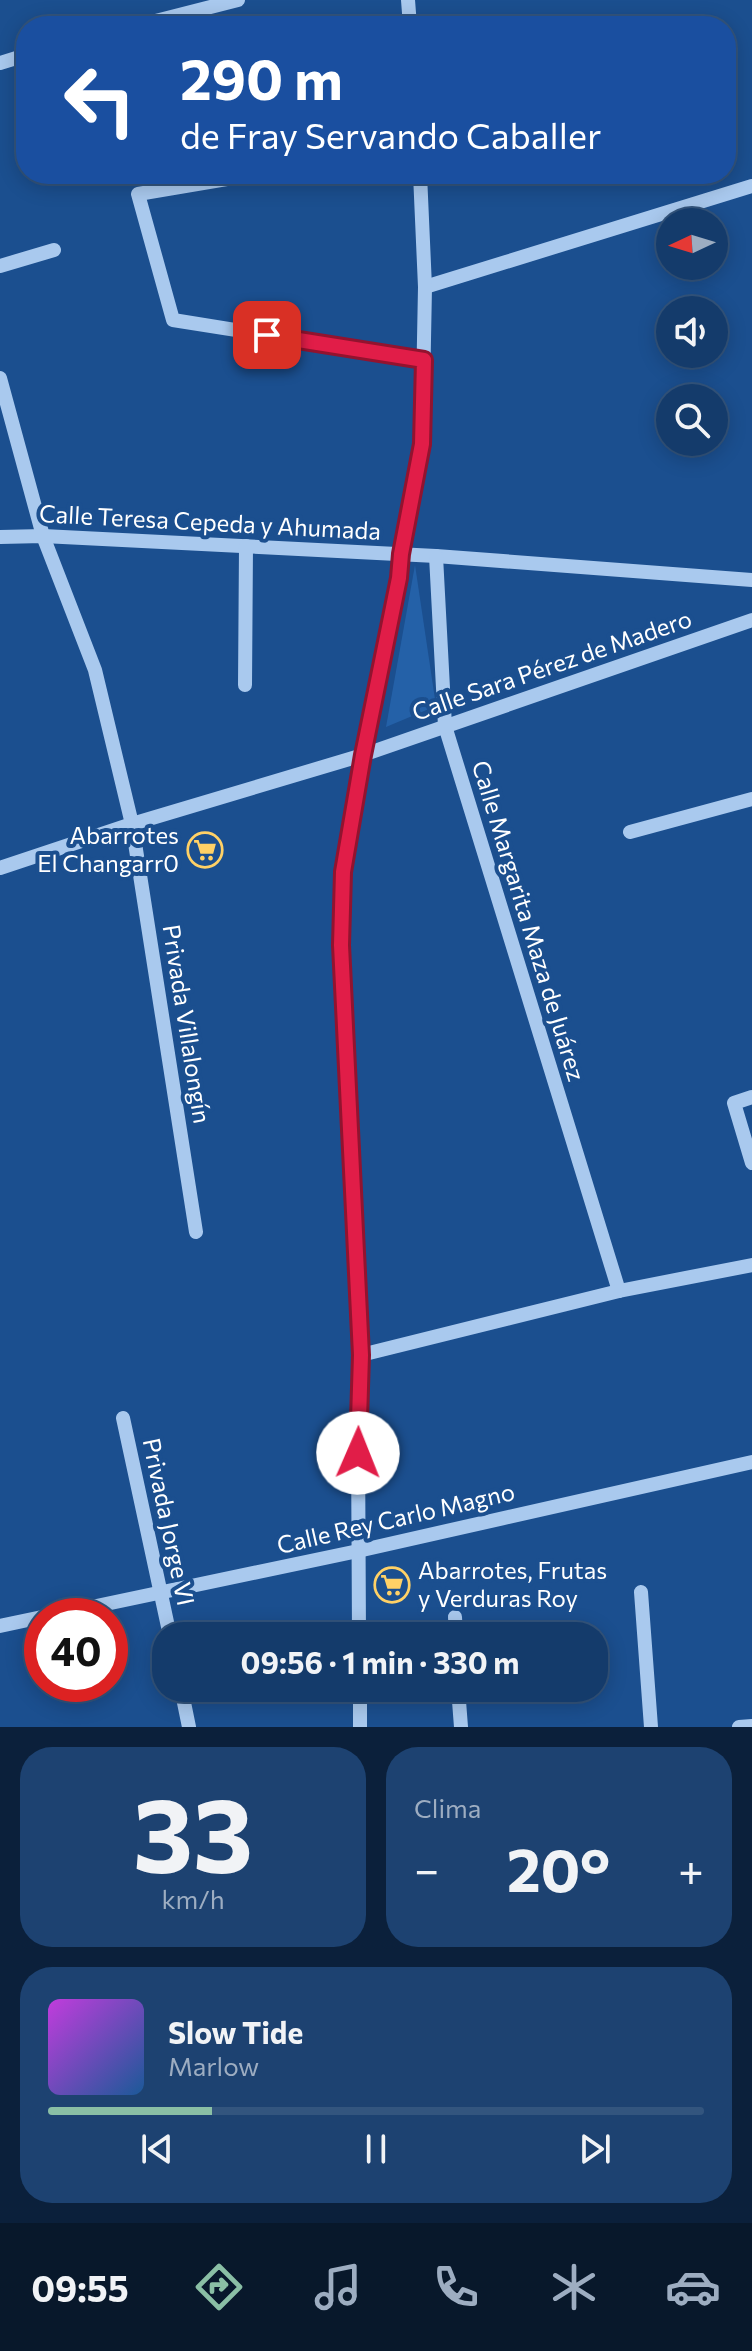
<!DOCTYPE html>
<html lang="es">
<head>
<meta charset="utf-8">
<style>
	body { margin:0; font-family:Commissioner,sans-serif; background:#1d4271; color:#f1f3f6; height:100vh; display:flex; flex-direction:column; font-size:30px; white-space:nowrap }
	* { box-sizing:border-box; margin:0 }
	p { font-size:26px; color:#9dadc1 }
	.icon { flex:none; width:44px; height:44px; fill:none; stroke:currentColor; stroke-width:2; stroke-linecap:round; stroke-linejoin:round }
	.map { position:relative; height:1727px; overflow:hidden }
	.side { display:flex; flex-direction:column; gap:20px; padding:20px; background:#0b203b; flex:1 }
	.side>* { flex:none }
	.top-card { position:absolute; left:16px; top:16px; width:720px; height:168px; border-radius:32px; box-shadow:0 4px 20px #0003,0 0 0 2px #33557e; background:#1a4fa0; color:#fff; overflow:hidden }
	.needle { width:52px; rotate:266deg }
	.fabs { position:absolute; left:656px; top:208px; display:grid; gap:16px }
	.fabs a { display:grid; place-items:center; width:72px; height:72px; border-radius:50%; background:#143b6b; box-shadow:0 4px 20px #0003,0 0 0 2px #33557e; font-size:40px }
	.speed { position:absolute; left:24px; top:1598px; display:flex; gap:16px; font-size:40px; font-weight:700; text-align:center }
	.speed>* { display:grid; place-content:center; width:104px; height:104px; border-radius:50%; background:#143b6b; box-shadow:0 4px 20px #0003,0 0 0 2px #33557e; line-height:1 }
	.speed .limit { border:12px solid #d22; background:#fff; color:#111 }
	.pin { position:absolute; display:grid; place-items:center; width:68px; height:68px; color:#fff; margin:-34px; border-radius:16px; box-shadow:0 4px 12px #0006 }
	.me { position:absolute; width:88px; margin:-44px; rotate:1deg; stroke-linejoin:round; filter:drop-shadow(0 0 6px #0008) }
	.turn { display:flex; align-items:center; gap:28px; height:168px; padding:0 32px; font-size:36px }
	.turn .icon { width:104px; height:104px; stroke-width:2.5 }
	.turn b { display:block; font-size:56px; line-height:68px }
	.big { font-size:60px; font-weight:700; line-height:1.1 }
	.side .card { flex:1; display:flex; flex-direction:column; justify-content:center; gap:12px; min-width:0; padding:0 28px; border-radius:32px; background:#1d4271 }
	.side .dial { align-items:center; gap:0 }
	.dial b { font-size:104px; line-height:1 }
	.song { display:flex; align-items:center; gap:24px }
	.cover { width:96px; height:96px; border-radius:12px; background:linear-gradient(135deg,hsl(290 70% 55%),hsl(210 70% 35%)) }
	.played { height:8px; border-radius:4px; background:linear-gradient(90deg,#8abfa5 25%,#33557e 25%) }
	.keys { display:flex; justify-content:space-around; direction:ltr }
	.heat { display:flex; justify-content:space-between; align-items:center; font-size:44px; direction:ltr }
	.side .tiles { flex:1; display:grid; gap:20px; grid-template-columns:1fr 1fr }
	.card:last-child { grid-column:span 2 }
	.trip { position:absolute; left:152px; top:1622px; width:456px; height:80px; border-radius:32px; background:#143b6b; box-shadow:0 4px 20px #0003,0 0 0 2px #33557e; font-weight:700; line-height:80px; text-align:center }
	.dock { display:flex; height:128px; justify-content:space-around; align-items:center; background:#08182b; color:#9dadc1 }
	.dock .icon { width:56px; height:56px }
	.dock .active { color:#8abfa5 }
	.dock b { font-size:36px; color:#f1f3f6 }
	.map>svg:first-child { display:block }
</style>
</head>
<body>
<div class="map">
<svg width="752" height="1727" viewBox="0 0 752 1727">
	<rect width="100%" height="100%" fill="#1b4f8f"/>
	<!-- green -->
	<path fill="#2461a8" d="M415 565 436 706 386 727Z"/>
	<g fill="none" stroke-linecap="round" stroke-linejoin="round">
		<!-- minor -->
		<g stroke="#a9c9ee" stroke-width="14">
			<path d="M408 0 410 26"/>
			<path d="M136 26 238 0"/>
			<path d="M0 63 26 55"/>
			<path d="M257 174 138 194 173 320 424 360"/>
			<path d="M0 266 54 250"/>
			<path d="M425 287 752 186"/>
			<path d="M0 378 43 536 95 670 132 824 196 1232"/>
			<path d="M0 537 43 536 436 556 752 580"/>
			<path d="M436 556 445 726 619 1291"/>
			<path d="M245 685 246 546"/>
			<path d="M630 832 752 799"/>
			<path d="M0 868 132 824 363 755 752 620"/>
			<path d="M752 1097 734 1103 752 1163"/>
			<path d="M361 1355 619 1291 752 1265"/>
			<path d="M123 1418 170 1636"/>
			<path d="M641 1592 651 1727"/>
			<path d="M49 1616 358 1551 752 1462"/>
			<path d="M455 1617 456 1636"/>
			<path d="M0 1626 42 1617"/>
			<path d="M359 1636 358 1436 361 1355 341 945 343 872 363 755 399 578 401 554 422 444 425 287 420 174"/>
			<path d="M181 1688 189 1727"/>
			<path d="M360 1688V1727"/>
			<path d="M458 1688 461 1727"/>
			<path d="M739 1727 752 1726"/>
		</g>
	</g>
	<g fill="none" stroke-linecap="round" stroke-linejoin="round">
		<defs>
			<path id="route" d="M267 335 424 360 422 444 401 554 399 578 363 755 343 872 341 945 361 1355 358 1453"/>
		</defs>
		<!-- route casing -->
		<use href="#route" stroke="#92132f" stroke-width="20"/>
		<!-- route -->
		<use href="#route" stroke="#e11d48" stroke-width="14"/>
	</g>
	<!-- icons -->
	<defs>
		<symbol id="supermarket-ring" viewBox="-11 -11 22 22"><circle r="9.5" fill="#1b4f8f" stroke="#ffd166" stroke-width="1.5"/><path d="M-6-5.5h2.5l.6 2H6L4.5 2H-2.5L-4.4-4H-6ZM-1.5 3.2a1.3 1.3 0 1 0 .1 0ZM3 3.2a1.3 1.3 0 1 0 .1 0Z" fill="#ffd166"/></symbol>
	</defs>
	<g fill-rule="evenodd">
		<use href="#supermarket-ring" x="185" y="830" width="40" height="40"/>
		<use href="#supermarket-ring" x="372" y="1565" width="40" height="40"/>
	</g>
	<g text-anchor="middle" stroke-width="8" stroke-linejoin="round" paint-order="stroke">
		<!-- street labels -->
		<g font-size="24" fill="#fff" stroke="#1b4f8f">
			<text transform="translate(210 523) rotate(3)" y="8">Calle Teresa Cepeda y Ahumada</text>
			<text transform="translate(552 666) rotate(-19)" y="8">Calle Sara Pérez de Madero</text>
			<text transform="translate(528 921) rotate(73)" y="8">Calle Margarita Maza de Juárez</text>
			<text transform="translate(186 1024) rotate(81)" y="8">Privada Villalongín</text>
			<text transform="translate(396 1519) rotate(-13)" y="8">Calle Rey Carlo Magno</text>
			<text transform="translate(168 1522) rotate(78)" y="8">Privada Jorge VI</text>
		</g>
		<!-- poi labels -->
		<g font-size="24" fill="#fff" stroke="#1b4f8f" text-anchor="end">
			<text x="179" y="844">Abarrotes<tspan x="179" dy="28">El Changarr0</tspan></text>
			<text x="418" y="1579" text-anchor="start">Abarrotes, Frutas<tspan x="418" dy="28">y Verduras Roy</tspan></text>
		</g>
	</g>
</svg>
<div class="fabs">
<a><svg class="needle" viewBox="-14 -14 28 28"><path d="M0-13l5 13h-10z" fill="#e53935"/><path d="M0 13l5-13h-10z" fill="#9dadc1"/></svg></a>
<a><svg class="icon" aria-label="sound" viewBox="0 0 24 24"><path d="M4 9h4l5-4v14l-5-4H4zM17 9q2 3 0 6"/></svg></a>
<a><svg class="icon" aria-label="search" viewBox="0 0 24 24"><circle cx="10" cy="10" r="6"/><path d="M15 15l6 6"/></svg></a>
</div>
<div class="speed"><div class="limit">40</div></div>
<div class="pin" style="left:267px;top:335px;background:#d93025"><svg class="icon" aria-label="arrive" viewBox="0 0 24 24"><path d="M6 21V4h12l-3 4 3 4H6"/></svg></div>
<svg class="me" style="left:358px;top:1453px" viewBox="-20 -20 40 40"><circle r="19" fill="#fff"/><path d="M0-13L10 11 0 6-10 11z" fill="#e11d48"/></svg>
<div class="trip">09:56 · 1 min · 330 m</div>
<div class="top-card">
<div class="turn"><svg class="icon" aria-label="left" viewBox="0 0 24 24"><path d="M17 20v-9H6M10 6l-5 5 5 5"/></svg><div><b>290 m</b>de Fray Servando Caballer</div></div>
</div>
</div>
<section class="side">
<div class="tiles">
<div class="card dial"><b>33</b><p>km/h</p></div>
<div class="card"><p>Clima</p>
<div class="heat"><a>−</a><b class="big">20°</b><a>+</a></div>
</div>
<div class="card">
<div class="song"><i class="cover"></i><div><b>Slow Tide</b><p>Marlow</p></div></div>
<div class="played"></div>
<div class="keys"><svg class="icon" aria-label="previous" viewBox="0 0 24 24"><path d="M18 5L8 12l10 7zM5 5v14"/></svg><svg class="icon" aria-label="pause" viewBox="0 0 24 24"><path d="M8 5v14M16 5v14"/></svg><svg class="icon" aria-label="next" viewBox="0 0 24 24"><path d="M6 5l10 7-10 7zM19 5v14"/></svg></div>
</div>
</div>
</section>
<nav class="dock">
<b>09:55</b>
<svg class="icon active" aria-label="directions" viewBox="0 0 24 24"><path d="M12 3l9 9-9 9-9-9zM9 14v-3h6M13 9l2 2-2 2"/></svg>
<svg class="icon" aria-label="music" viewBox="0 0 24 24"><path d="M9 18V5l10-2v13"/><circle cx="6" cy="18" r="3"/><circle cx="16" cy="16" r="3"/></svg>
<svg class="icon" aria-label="phone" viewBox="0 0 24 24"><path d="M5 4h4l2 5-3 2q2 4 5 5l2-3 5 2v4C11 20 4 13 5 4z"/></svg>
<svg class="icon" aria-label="climate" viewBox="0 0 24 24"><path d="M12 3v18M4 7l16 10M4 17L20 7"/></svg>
<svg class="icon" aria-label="car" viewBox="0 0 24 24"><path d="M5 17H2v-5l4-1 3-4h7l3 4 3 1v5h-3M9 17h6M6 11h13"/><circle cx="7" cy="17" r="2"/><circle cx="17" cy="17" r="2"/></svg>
</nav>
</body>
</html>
